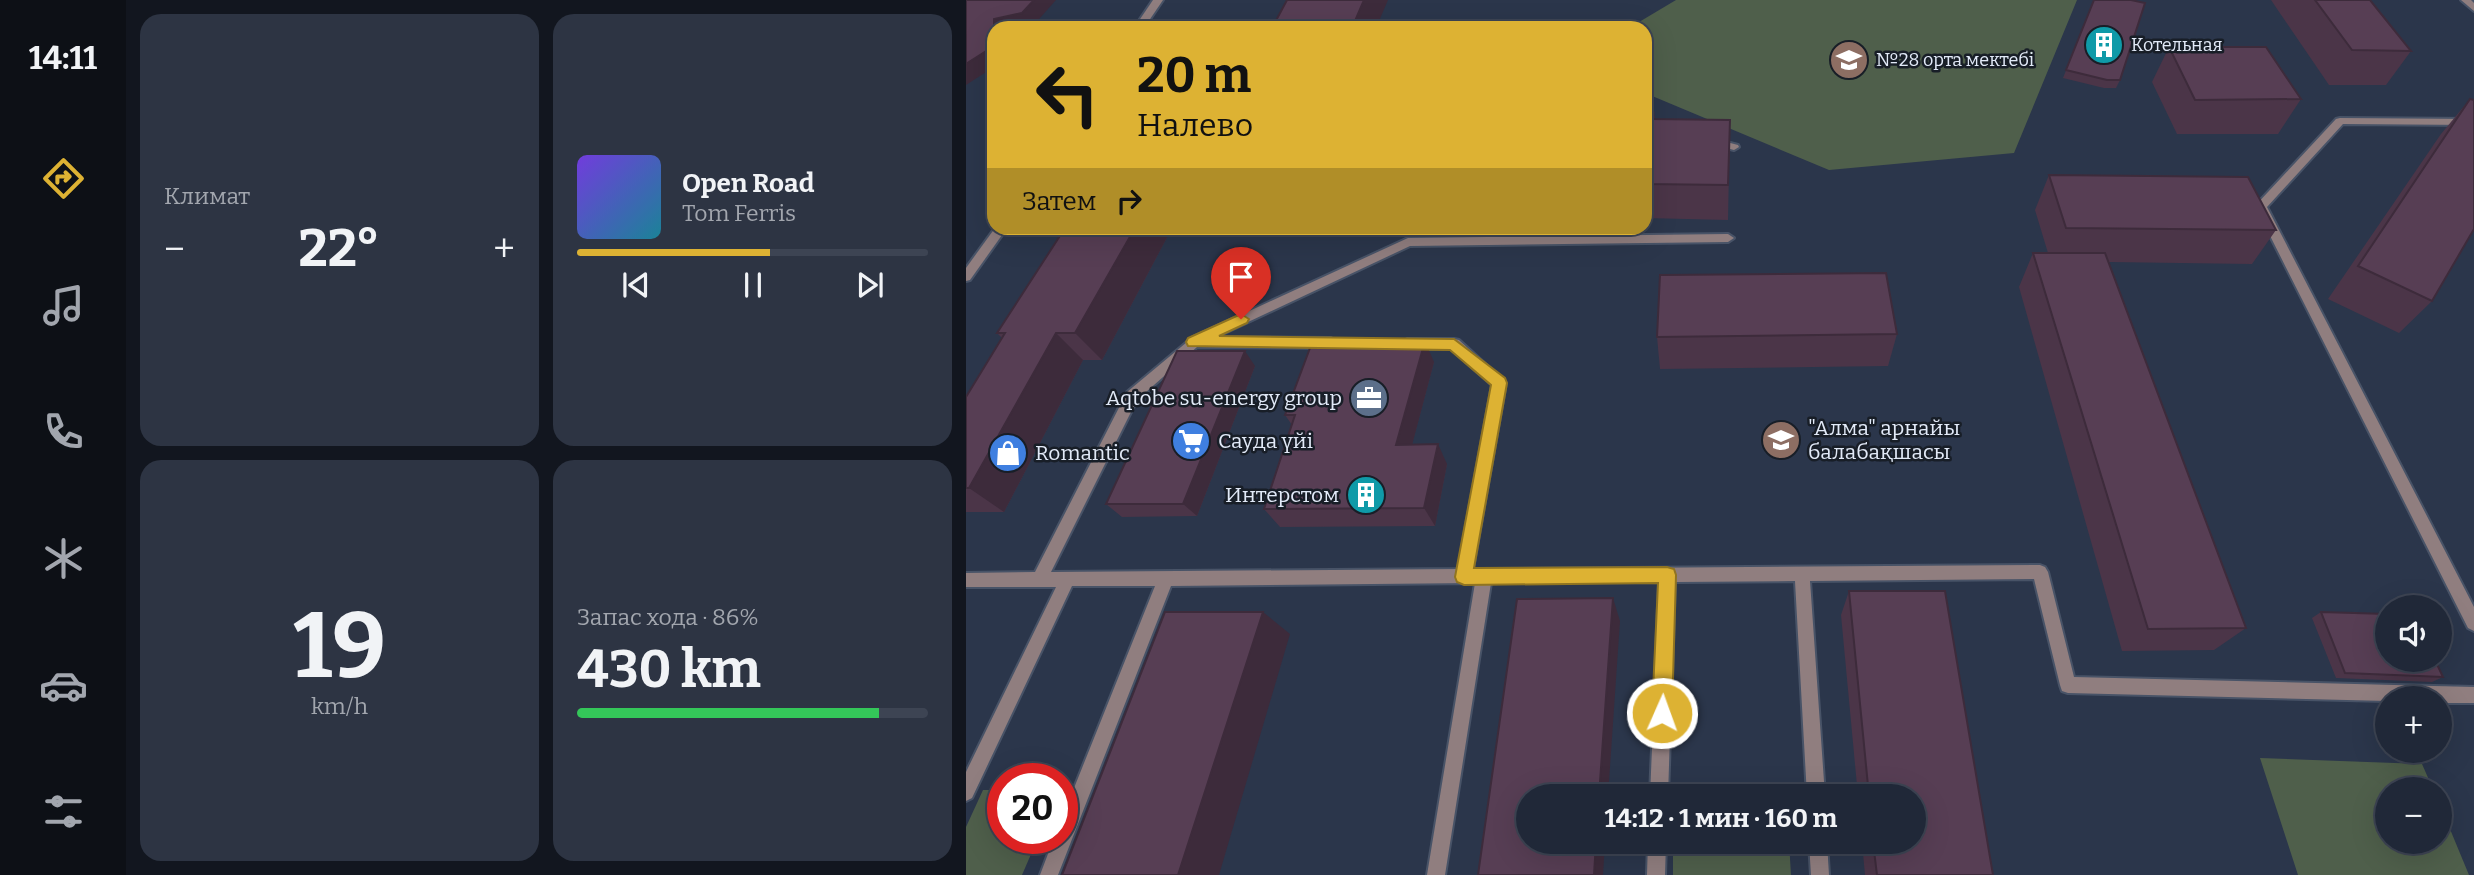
<!DOCTYPE html>
<html lang="ru">
<head>
<meta charset="utf-8">
<style>
	body { margin:0; font-family:Bitter,serif; background:#2d3443; color:#f1f3f6; height:100vh; display:flex; flex-direction:column; font-size:26px; white-space:nowrap }
	* { box-sizing:border-box; margin:0 }
	p { font-size:23px; color:#a2a6ae }
	.icon { flex:none; width:38px; height:38px; fill:none; stroke:currentColor; stroke-width:2; stroke-linecap:round; stroke-linejoin:round }
	.map { position:relative; flex:1; overflow:hidden }
	.side { display:flex; flex-direction:column; gap:14px; padding:14px; background:#12161f; width:840px }
	.side>* { flex:none }
	.banner { position:absolute; left:21px; top:21px; width:665px; height:214px; border-radius:21px; box-shadow:0 7px 28px #0002,0 0 0 2px #3d4453; background:#ddb233; color:#111; overflow:hidden }
	.controls { position:absolute; left:1409px; top:595px; display:grid; gap:14px }
	.controls a { display:grid; place-items:center; width:77px; height:77px; border-radius:50%; background:#202838; box-shadow:0 7px 28px #0002,0 0 0 2px #3d4453; font-size:35px }
	.speed { position:absolute; left:21px; top:763px; display:flex; gap:14px; font-size:35px; font-weight:700; text-align:center }
	.speed>* { display:grid; place-content:center; width:91px; height:91px; border-radius:50%; background:#202838; box-shadow:0 7px 28px #0002,0 0 0 2px #3d4453; line-height:1 }
	.speed .limit { border:10px solid #d22; background:#fff; color:#111 }
	.pin { position:absolute; display:grid; place-items:center; width:60px; height:60px; color:#fff; margin:-72px -30px; border-radius:50% 50% 50% 0; rotate:-45deg; box-shadow:0 0 7px #0007 }
	.pin .icon { rotate:45deg }
	.me { position:absolute; width:77px; margin:-38px; rotate:2deg; stroke-linejoin:round; filter:drop-shadow(0 0 5px #0008) }
	.turn { display:flex; align-items:center; gap:24px; height:147px; padding:0 35px; font-size:32px }
	.turn .icon { width:91px; height:91px; stroke-width:2.5 }
	.turn b { display:block; font-size:49px; line-height:60px }
	.then { display:flex; align-items:center; height:66px; padding:0 35px; background:#0003; gap:14px; font-size:26px }
	.big { font-size:52px; font-weight:700; line-height:1.1 }
	.side .card { flex:1; display:flex; flex-direction:column; justify-content:center; gap:10px; min-width:0; padding:0 24px; border-radius:21px; background:#2d3443 }
	.side .dial { align-items:center; gap:0 }
	.dial b { font-size:91px; line-height:1 }
	.song { display:flex; align-items:center; gap:21px }
	.cover { width:84px; height:84px; border-radius:10px; background:linear-gradient(135deg,hsl(260 70% 55%),hsl(190 70% 35%)) }
	.played { height:7px; border-radius:4px; background:linear-gradient(90deg,#ddb233 55%,#3d4453 55%) }
	.keys { display:flex; justify-content:space-around; direction:ltr }
	.heat { display:flex; justify-content:space-between; align-items:center; font-size:38px; direction:ltr }
	.charge { height:10px; border-radius:5px; background:linear-gradient(90deg,#34c759 86%,#3d4453 0) }
	.side .tiles { flex:1; display:grid; gap:14px; grid-template-columns:repeat(2,1fr) }
	.trip { position:absolute; left:550px; top:784px; width:410px; height:70px; border-radius:35px; background:#202838; box-shadow:0 7px 28px #0002,0 0 0 2px #3d4453; font-weight:700; line-height:70px; text-align:center }
	main { display:flex; flex:1; min-height:0 }
	.menu { display:flex; flex-direction:column; width:126px; justify-content:space-around; align-items:center; background:#0d1016; color:#a2a6ae }
	.menu .icon { width:49px; height:49px }
	.menu .active { color:#ddb233 }
	.menu b { font-size:32px; color:#f1f3f6 }
	.map>svg:first-child { display:block }
</style>
</head>
<body>
<main>
<nav class="menu">
<b>14:11</b>
<svg class="icon active" aria-label="directions" viewBox="0 0 24 24"><path d="M12 3l9 9-9 9-9-9zM9 14v-3h6M13 9l2 2-2 2"/></svg>
<svg class="icon" aria-label="music" viewBox="0 0 24 24"><path d="M9 18V5l10-2v13"/><circle cx="6" cy="18" r="3"/><circle cx="16" cy="16" r="3"/></svg>
<svg class="icon" aria-label="phone" viewBox="0 0 24 24"><path d="M5 4h4l2 5-3 2q2 4 5 5l2-3 5 2v4C11 20 4 13 5 4z"/></svg>
<svg class="icon" aria-label="climate" viewBox="0 0 24 24"><path d="M12 3v18M4 7l16 10M4 17L20 7"/></svg>
<svg class="icon" aria-label="car" viewBox="0 0 24 24"><path d="M5 17H2v-5l4-1 3-4h7l3 4 3 1v5h-3M9 17h6M6 11h13"/><circle cx="7" cy="17" r="2"/><circle cx="17" cy="17" r="2"/></svg>
<svg class="icon" aria-label="filters" viewBox="0 0 24 24"><path d="M4 7h16M4 17h16"/><circle cx="9" cy="7" r="2"/><circle cx="15" cy="17" r="2"/></svg>
</nav>
<section class="side">
<div class="tiles">
<div class="card"><p>Климат</p>
<div class="heat"><a>−</a><b class="big">22°</b><a>+</a></div>
</div>
<div class="card">
<div class="song"><i class="cover"></i><div><b>Open Road</b><p>Tom Ferris</p></div></div>
<div class="played"></div>
<div class="keys"><svg class="icon" aria-label="previous" viewBox="0 0 24 24"><path d="M18 5L8 12l10 7zM5 5v14"/></svg><svg class="icon" aria-label="pause" viewBox="0 0 24 24"><path d="M8 5v14M16 5v14"/></svg><svg class="icon" aria-label="next" viewBox="0 0 24 24"><path d="M6 5l10 7-10 7zM19 5v14"/></svg></div>
</div>
<div class="card dial"><b>19</b><p>km/h</p></div>
<div class="card"><p>Запас хода · 86%</p><b class="big">430 km</b><div class="charge"></div></div>
</div>
</section>
<div class="map">
<svg width="1508" height="875" viewBox="0 0 1508 875">
	<rect width="100%" height="100%" fill="#2b364b"/>
	<!-- green -->
	<g fill="#4f5f4b">
		<path d="M710 0H1111L1048 153 863 170 679 93V28H663Z"/>
		<path d="M1294 758 1456 764 1467 789H1421V842H1474V805L1503 875H1332Z"/>
		<path d="M17 790H37V838H72L56 875H0V827Z"/>
		<path d="M819 790 820 796H707V793Z"/>
		<path d="M707 842H823L825 875H707Z"/>
	</g>
	<g fill="none" stroke-linecap="round" stroke-linejoin="round">
		<defs>
			<g id="service">
				<path d="M1374 118 1508 119V125L1377 124 1301 207 1508 607V631L1502 628 1289 206 1370 119Z"/>
				<path d="M745 138 772 145 773 147 768 150 741 143V139Z"/>
				<path d="M762 234 768 238 762 242 444 246 250 337 365 338 371 343 365 348 231 347 171 400 85 572 492 569 526 385 485 349H441L435 344 441 339H488L493 340 540 383 507 569 1074 565 1079 567 1082 572 1108 677 1508 687V703H1474V698H1421V701L1102 693 1096 691 1094 685 1068 579 844 581 859 796H841L829 581 709 582 702 796H684L693 582 525 583 479 875H461L509 583 205 586 92 875H74L88 838H96V818L189 586H106L6 798 0 801V772L90 587H0V573L69 572 161 392 227 337 442 238Z"/>
				<path d="M682 842H700L699 875H681Z"/>
				<path d="M843 842H861L863 875H845Z"/>
			</g>
			<g id="tertiary">
				<path d="M187 0H197L178 28H168Z"/>
				<path d="M1495 0H1505L1508 3V11Z"/>
				<path d="M29 228H41L4 280 0 281V268Z"/>
			</g>
		</defs>
		<!-- service casing -->
		<use href="#service" stroke="#485367" stroke-width="4"/>
		<!-- tertiary casing -->
		<use href="#tertiary" stroke="#485367" stroke-width="4"/>
		<!-- service -->
		<use href="#service" fill="#907e7f" fill-rule="evenodd"/>
		<!-- tertiary -->
		<use href="#tertiary" fill="#907e7f" fill-rule="evenodd"/>
	</g>
	<!-- wall -->
	<g fill="#4b3548">
		<path d="M1128 0 1154 80 1150 88H1138L1097 78Z"/>
		<path d="M1305 0H1404L1445 51 1420 85H1363Z"/>
		<path d="M1203 47 1335 99 1312 134H1211L1186 82Z"/>
		<path d="M1504 99 1466 301 1433 333 1362 299 1475 134Z"/>
		<path d="M679 101H687L689 119 764 120 762 220 679 218Z"/>
		<path d="M1083 175 1310 230 1286 264 1143 262 1280 628 1248 650 1156 651 1053 287 1067 253H1082L1069 210Z"/>
		<path d="M99 228H206L136 360H117L38 512H0V397L36 338 31 333Z"/>
		<path d="M931 334 922 366 694 369 691 337Z"/>
		<path d="M468 362 446 444 481 464 469 526 314 527 298 509 326 425 319 415Z"/>
		<path d="M289 366 231 516 156 517 140 504Z"/>
		<path d="M883 591 1027 875H899L896 842H947V796H892L875 615Z"/>
		<path d="M1355 612 1477 677 1466 682 1370 678 1346 618Z"/>
	</g>
	<!-- shaded-wall -->
	<g fill="#3d2b3b">
		<path d="M68 0H90L66 27 28 28V19Z"/>
		<path d="M398 0H422L410 28H386Z"/>
		<path d="M28 46V67L0 85V64Z"/>
		<path d="M687 101 690 136 686 119Z"/>
		<path d="M169 228H206L136 360 109 333Z"/>
		<path d="M90 333 117 360 38 512 3 488Z"/>
		<path d="M459 341 468 362 441 464 430 445Z"/>
		<path d="M279 351 289 366 231 516 217 504Z"/>
		<path d="M472 444 481 464 469 526 458 508Z"/>
		<path d="M647 598 654 621 642 796H633Z"/>
		<path d="M297 612 324 634 253 875H212Z"/>
		<path d="M630 842H639L637 875H628Z"/>
	</g>
	<!-- building -->
	<g fill="#573e54" stroke="#3d2b3b" stroke-width="2">
		<path d="M0 0H68L56 13 28 19V46L0 64Z"/>
		<path d="M321 0H398L386 28H306Z"/>
		<path d="M1128 0H1165L1179 3 1154 80H1141L1100 70Z"/>
		<path d="M1349 0H1404L1445 51 1386 50Z"/>
		<path d="M1203 47H1300L1335 99 1229 100Z"/>
		<path d="M1504 99 1508 100V229L1466 301 1392 266Z"/>
		<path d="M679 101H687L686 119 764 120 762 185 679 184Z"/>
		<path d="M1083 175 1282 177 1310 230 1100 228Z"/>
		<path d="M99 228H169L109 333H90L3 488H0V397L39 333H31Z"/>
		<path d="M1067 253H1139L1280 628 1182 629Z"/>
		<path d="M920 273 931 334 691 337 694 275Z"/>
		<path d="M347 340 459 341 430 445 472 444 458 508 298 509 329 415H319Z"/>
		<path d="M211 351H279L217 504H140Z"/>
		<path d="M883 591H979L1027 875H911L907 842H947V796H903Z"/>
		<path d="M647 598 633 796H562V842H630L628 875H512L551 599Z"/>
		<path d="M199 612H297L212 875H96Z"/>
		<path d="M1355 612 1421 614V660H1469L1477 677 1379 673Z"/>
	</g>
	<!-- route -->
	<path fill="#ddb233" stroke="#907421" stroke-width="2" d="M275 314 283 319 281 323 253 336 488 339 539 378 541 383 508 568 701 567 708 569 710 575 706 713 703 720 696 723 689 720 686 713 692 583 498 585 491 582 489 577 525 385 484 350 222 346 220 342 222 338Z"/>
	<!-- icons -->
	<defs>
		<symbol id="building-disc" viewBox="-11 -11 22 22"><circle r="9.5" fill="#0f9aa8" stroke="#181e27"/><path d="M-4-6H4V6H1V3H-1V6H-4ZM-2.5-4.3h1.7v1.8h-1.7ZM.8-4.3h1.7v1.8H.8ZM-2.5-1h1.7V.8h-1.7ZM.8-1h1.7V.8H.8Z" fill="#fff"/></symbol>
		<symbol id="school-disc" viewBox="-11 -11 22 22"><circle r="9.5" fill="#8d6e63" stroke="#181e27"/><path d="M0-5L7-2L0 1L-7-2ZM-4 1L0 2.5L4 1V4Q0 6-4 4Z" fill="#fff"/></symbol>
		<symbol id="office-disc" viewBox="-11 -11 22 22"><circle r="9.5" fill="#5c6f8a" stroke="#181e27"/><path d="M-6-3h4V-5.5h4V-3h4V5H-6ZM-1-4.5V-3h2v-1.5ZM-6 0V1H6V0Z" fill="#fff"/></symbol>
		<symbol id="supermarket-disc" viewBox="-11 -11 22 22"><circle r="9.5" fill="#3f7fe0" stroke="#181e27"/><path d="M-6-5.5h2.5l.6 2H6L4.5 2H-2.5L-4.4-4H-6ZM-1.5 3.2a1.3 1.3 0 1 0 .1 0ZM3 3.2a1.3 1.3 0 1 0 .1 0Z" fill="#fff"/></symbol>
		<symbol id="shop-disc" viewBox="-11 -11 22 22"><circle r="9.5" fill="#3f7fe0" stroke="#181e27"/><path d="M-5-2.5h2.3a2.7 3.5 0 0 1 5.4 0H5L5.5 6h-11ZM-1.5-2.5h3a1.5 2.3 0 0 0-3 0Z" fill="#fff"/></symbol>
	</defs>
	<g fill-rule="evenodd">
		<use href="#building-disc" x="1116" y="23" width="44" height="44"/>
		<use href="#school-disc" x="861" y="38" width="44" height="44"/>
		<use href="#office-disc" x="381" y="376" width="44" height="44"/>
		<use href="#school-disc" x="793" y="418" width="44" height="44"/>
		<use href="#supermarket-disc" x="203" y="419" width="44" height="44"/>
		<use href="#shop-disc" x="20" y="431" width="44" height="44"/>
		<use href="#building-disc" x="378" y="473" width="44" height="44"/>
	</g>
	<g text-anchor="middle" stroke-width="5" stroke-linejoin="round" paint-order="stroke">
		<!-- far-poi labels -->
		<g font-size="18" fill="#e2eaf8" stroke="#181e27" text-anchor="start">
			<text x="1165" y="51">Котельная</text>
			<text x="910" y="66">№28 орта мектебі</text>
		</g>
		<!-- poi labels -->
		<g font-size="21" fill="#e2eaf8" stroke="#181e27" text-anchor="start">
			<text x="376" y="405" text-anchor="end">Aqtobe su-energy group</text>
			<text x="842" y="435">"Алма" арнайы<tspan x="842" dy="24">балабақшасы</tspan></text>
			<text x="252" y="448">Сауда үйі</text>
			<text x="69" y="460">Romantic</text>
			<text x="373" y="502" text-anchor="end">Интерстом</text>
		</g>
	</g>
</svg>
<div class="controls">
<a><svg class="icon" aria-label="sound" viewBox="0 0 24 24"><path d="M4 9h4l5-4v14l-5-4H4zM17 9q2 3 0 6"/></svg></a>
<a>+</a>
<a>−</a>
</div>
<div class="speed"><div class="limit">20</div></div>
<div class="pin" style="left:275px;top:319px;background:#d93025"><svg class="icon" aria-label="arrive" viewBox="0 0 24 24"><path d="M6 21V4h12l-3 4 3 4H6"/></svg></div>
<svg class="me" style="left:696px;top:713px" viewBox="-20 -20 40 40"><circle r="17" fill="#ddb233" stroke="#fff" stroke-width="3"/><path d="M0-11L8 9 0 5-8 9z" fill="#fff"/></svg>
<div class="trip">14:12 · 1 мин · 160 m</div>
<div class="banner">
<div class="turn"><svg class="icon" aria-label="left" viewBox="0 0 24 24"><path d="M17 20v-9H6M10 6l-5 5 5 5"/></svg><div><b>20 m</b>Налево</div></div>
<div class="then">Затем<svg class="icon" aria-label="right" viewBox="0 0 24 24"><path d="M7 20v-9h11M14 6l5 5-5 5"/></svg></div>
</div>
</div>
</main>
</body>
</html>
